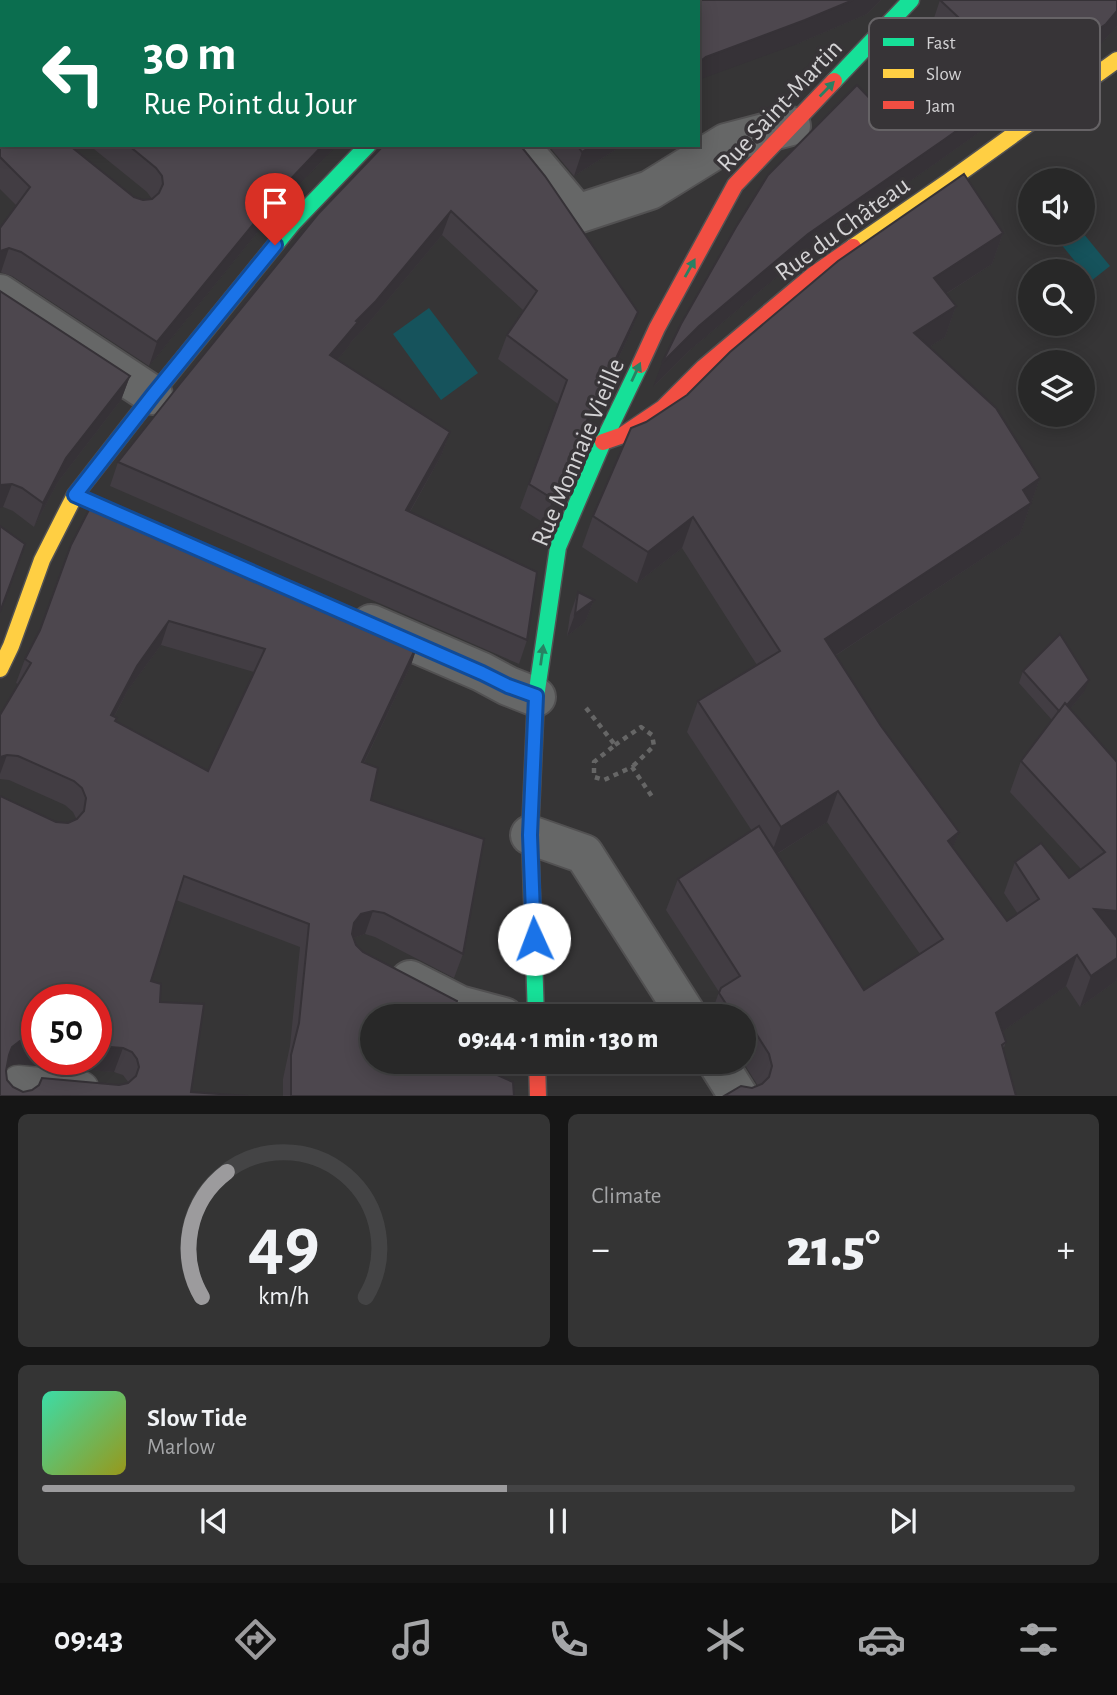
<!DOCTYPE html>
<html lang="en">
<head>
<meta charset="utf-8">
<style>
	body { margin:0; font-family:"Alegreya Sans",sans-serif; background:#343434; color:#f1f3f6; height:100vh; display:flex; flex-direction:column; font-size:26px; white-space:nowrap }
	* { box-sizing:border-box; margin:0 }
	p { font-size:23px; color:#a5a6a8 }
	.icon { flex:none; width:38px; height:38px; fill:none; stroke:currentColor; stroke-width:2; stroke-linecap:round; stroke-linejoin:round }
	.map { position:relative; height:1096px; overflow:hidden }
	.side { display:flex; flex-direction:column; gap:18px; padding:18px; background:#161616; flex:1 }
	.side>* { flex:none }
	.guide { position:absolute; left:0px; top:0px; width:700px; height:147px; box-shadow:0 4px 18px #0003,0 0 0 2px #444445; background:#0b6e4f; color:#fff; overflow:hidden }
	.tools { position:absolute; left:1018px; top:168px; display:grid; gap:14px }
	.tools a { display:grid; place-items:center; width:77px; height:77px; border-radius:50%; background:#282828; box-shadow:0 4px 18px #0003,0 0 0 2px #444445; font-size:35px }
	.speed { position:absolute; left:21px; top:984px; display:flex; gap:14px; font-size:35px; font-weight:700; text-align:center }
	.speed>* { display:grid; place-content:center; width:91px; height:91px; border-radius:50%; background:#282828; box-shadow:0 4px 18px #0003,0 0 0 2px #444445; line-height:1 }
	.speed .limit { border:10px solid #d22; background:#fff; color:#111 }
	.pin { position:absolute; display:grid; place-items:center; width:60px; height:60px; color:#fff; margin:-72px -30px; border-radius:50% 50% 50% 0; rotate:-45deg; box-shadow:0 0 7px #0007 }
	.pin .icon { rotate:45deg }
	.me { position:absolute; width:77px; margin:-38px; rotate:358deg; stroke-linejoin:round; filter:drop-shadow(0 0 5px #0008) }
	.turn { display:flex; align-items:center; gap:24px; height:147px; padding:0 28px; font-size:32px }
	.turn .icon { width:91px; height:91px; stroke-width:2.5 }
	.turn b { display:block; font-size:49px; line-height:60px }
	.big { font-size:52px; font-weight:800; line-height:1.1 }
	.side .tile { flex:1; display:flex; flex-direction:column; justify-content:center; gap:10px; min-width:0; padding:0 24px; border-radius:10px; background:#343434 }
	.side .dial { align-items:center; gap:0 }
	.dial svg { height:182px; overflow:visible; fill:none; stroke:#444445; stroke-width:7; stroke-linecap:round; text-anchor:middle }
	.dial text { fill:#f1f3f6; stroke:none }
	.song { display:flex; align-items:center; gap:21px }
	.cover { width:84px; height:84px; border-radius:10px; background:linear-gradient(135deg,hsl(160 70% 55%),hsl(60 70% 35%)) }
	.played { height:7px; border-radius:4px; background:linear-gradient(90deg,#9c9b9d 45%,#444445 45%) }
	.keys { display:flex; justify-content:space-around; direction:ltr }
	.heat { display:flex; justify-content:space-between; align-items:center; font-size:38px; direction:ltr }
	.side .tiles { flex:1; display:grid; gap:18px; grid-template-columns:1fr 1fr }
	.tile:last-child { grid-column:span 2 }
	.trip { position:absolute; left:360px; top:1004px; width:396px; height:70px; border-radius:35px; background:#282828; box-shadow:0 4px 18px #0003,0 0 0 2px #444445; font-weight:800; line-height:70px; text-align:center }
	.tab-bar { display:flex; height:112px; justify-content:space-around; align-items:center; background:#101010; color:#a5a6a8 }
	.tab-bar .icon { width:49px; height:49px }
	.tab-bar .selected { color:#9c9b9d }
	.tab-bar b { font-size:32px; color:#f1f3f6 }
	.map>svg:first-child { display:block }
</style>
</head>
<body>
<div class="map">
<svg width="1117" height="1097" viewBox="0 0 1117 1097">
	<rect width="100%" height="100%" fill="#363536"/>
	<!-- water -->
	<g fill="#16535c">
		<path d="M1052 233H1083L1110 266 1091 281Z"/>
		<path d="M429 308 478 373 441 400 393 334Z"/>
	</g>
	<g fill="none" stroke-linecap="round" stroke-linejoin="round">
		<defs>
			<path id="lane" d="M16 1097 18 1082 82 1088"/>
			<g id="street">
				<path d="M519 145 577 214 650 190 726 143 791 126"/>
				<path d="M0 294 153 395"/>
				<path d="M371 624 482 672 508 686 536 697"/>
				<path d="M530 835 584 854 688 1017"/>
				<path d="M410 980 459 1005 504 1017"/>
				<path d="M717 1062 739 1097"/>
			</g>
			<g id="fast">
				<path d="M834 81 911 0"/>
				<path d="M142 409 293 223 368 145"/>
				<path d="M536 1017 530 835 536 697 558 547 603 442 640 365"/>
			</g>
			<g id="slow">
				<path d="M853 247 949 181 1117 60"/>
				<path d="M0 669 11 646 42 560 75 495 142 409"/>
			</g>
			<g id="jam">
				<path d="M640 365 657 328 735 185 834 81"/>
				<path d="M603 442 623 435 663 408 704 367 813 275 853 247"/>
				<path d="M537 1062 538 1097"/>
			</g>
		</defs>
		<!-- lane casing -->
		<use href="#lane" stroke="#525152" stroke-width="35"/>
		<!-- street casing -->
		<use href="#street" stroke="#525152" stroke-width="42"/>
		<!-- fast casing -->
		<use href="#fast" stroke="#525152" stroke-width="19"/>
		<!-- slow casing -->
		<use href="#slow" stroke="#525152" stroke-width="19"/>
		<!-- jam casing -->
		<use href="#jam" stroke="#525152" stroke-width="19"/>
		<!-- path -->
		<g stroke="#666" stroke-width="4.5" stroke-dasharray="5 5" stroke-linecap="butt">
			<path d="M586 708 615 745 594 762V777L604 780 632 767 653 798"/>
			<path d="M615 745 641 727 652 735 654 746 632 767"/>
		</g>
		<!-- lane -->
		<use href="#lane" stroke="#666767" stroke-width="32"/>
		<!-- street -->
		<use href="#street" stroke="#666767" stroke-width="38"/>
		<!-- fast -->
		<use href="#fast" stroke="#16e098" stroke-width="16"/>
		<!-- slow -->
		<use href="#slow" stroke="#ffcf43" stroke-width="16"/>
		<!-- jam -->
		<use href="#jam" stroke="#f24e42" stroke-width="16"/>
	</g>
	<!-- wall -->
	<g fill="#423d43" fill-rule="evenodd">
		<path d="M239 0H881L867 14 797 44 698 2H238Z"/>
		<path d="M940 0H1117V26L1097 48 936 163 799 258 690 350 653 387 873 102 897 111 982 79 964 62 965 57 932 24Z"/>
		<path d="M0 91 134 197 143 200 152 199 147 192 89 145H337L277 208 149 366 12 276 0 272V228L17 206 0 189Z"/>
		<path d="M384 145 638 312 629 336 583 433 544 523 520 508 558 404 498 359 507 335 523 310 442 235 367 325 351 342 349 346 337 360 450 432 441 456 410 512 527 640 519 664 110 486 118 462Z"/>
		<path d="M548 145H616L615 150 574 176Z"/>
		<path d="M1003 233 992 264 946 294 956 306 945 337 929 347 1040 478 1020 534 835 656 881 726 959 832 953 847 1007 921 1018 914 1004 893 1015 862 1069 878 1081 869 1010 792 1021 761 1052 720 1019 683 1023 671 1084 692 1070 709 1117 762V977L1116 981 1080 1007 1066 986 1003 1031 1006 1042 1003 1050 752 1088 758 1086 743 1062 744 1017H710L719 992 666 910 678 879 752 831 687 732 698 701 757 665 682 548 637 583 582 547 593 516 646 422ZM827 822 920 954 864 990 777 854Z"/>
		<path d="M0 291 130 376 121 400 58 482 34 527 13 511 3 507Z"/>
		<path d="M71 545 419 641 411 665 364 763 371 800 463 954 454 978 375 937 365 934 353 938 356 945 363 952 455 1008 488 1071 514 1096H283V1079L290 1046 300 947 176 900 151 981 191 1092 0 1096 56 822 68 823 77 820 73 812 65 805 9 780 0 779V715L18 684 16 683 25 659 40 630ZM161 645 254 672 208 771 116 722 114 717 128 690ZM20 1064 114 1072 123 1075 129 1083 119 1085 23 1092 13 1087 7 1080V1068L11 1065Z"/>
		<path d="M578 592 594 600 585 622 567 636 570 615Z"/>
	</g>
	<!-- shaded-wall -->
	<g fill="#363237">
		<path d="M132 0H145L143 2H130Z"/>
		<path d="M853 0H881L867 14 797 44 698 80V63L706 57Z"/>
		<path d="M1117 11V26L1097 48 936 163 799 258 690 350 653 387 662 363 699 326 808 234Z"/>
		<path d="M0 60H2V76L0 81Z"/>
		<path d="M323 145H337L277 208 149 366 157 342 286 184Z"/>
		<path d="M593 145H616L615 150 574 176 582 152Z"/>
		<path d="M451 211 442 235 367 325 351 342 349 346 321 379 330 355 356 321Z"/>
		<path d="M1003 233 992 264 922 309 934 278Z"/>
		<path d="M9 248 1 272H0V251Z"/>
		<path d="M956 306 945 337 902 364 914 333Z"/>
		<path d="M638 312 629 336 583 433 544 523 553 499 592 409Z"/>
		<path d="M130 376 121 400 58 482 34 527 43 503 66 458Z"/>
		<path d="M450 432 441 456 397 534 406 510Z"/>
		<path d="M1040 478 1020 534 813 670 825 639 1023 490Z"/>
		<path d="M12 484 3 507 0 508V485Z"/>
		<path d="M693 517 682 548 637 583 648 552Z"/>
		<path d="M594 600 585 622 567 636 575 614Z"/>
		<path d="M169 621 161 645 128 690 102 739 111 715 137 666Z"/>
		<path d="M419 641 411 665 353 785 362 762Z"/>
		<path d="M1089 680 1084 692 1057 725 1061 713Z"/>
		<path d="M7 755 0 774V757Z"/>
		<path d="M838 791 827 822 770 858 781 827Z"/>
		<path d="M959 832 947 863 948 841Z"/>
		<path d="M1094 909 1117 911V943Z"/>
		<path d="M373 911 365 934 353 938 345 947 354 923 361 914Z"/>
		<path d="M1077 955 1066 986 985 1044 996 1013Z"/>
		<path d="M1117 958V977L1116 981 1080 1007 1091 976Z"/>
		<path d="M28 1040 37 1041V1059H96V1046L123 1048 114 1072 20 1064 11 1065 4 1071 0 1079 12 1047 20 1041Z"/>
	</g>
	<!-- building -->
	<g fill="#4d474e" stroke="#363237" stroke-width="2" fill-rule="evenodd">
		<path d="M0 0H132L130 2H2V60H0Z"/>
		<path d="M261 0H853L805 20 706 57 698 63V2H262Z"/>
		<path d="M940 0H1117V11L1106 24 945 139 808 234 699 326 662 363 681 324 736 227 768 175 857 85 873 102 882 95 897 111 1006 70 972 38 976 34Z"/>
		<path d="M0 91 2 93V145H69L134 197 143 200 152 199 159 193 163 184 162 176 156 168 128 145H323L286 184 157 342 21 252 9 248 0 251V228L30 187 0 157Z"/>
		<path d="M384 145H520L545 176 638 312 592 409 553 499 529 484 567 380 507 335 537 291 451 211 376 301 356 321 358 322 330 355 450 432 406 510 537 572 527 640 118 462 179 385 318 214Z"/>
		<path d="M577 145H593L582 152Z"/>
		<path d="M964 174 1003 233 934 278 956 306 914 333 996 408 1040 478 1023 490 1031 503 825 639 881 726 959 832 948 841 1007 921 1039 899 1015 862 1041 843 1069 878 1105 852 1021 761 1065 703 1117 762V911L1094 909 1117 938V958L1091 976 1077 955 996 1013 1006 1042 1002 1045 1016 1096H724L741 1086 752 1088 762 1084 769 1077 772 1066 769 1054 747 1019 739 1012 730 1010 719 993 721 988 740 976 678 879 759 826 864 990 943 939 838 791 781 827 698 701 780 651 693 517 648 552 593 516 631 428 646 422 687 395 730 352 838 261Z"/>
		<path d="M0 291 130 376 66 458 43 503 22 488 12 484 0 485Z"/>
		<path d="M94 500 419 641 362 762 378 768 371 800 484 839 463 954 384 913 373 911 361 914 354 923 352 934 356 945 363 952 457 1001 455 1008 474 1017H373V1062H489L488 1071 513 1082 514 1096H291V1055L299 1023 309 924 184 876 151 981 161 984 160 1002 204 1004 191 1092 248 1096H0V796L56 822 68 823 77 819 84 811 86 798 82 788 74 781 18 756 7 755 0 757V715L31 663 25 659 40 630 71 545ZM169 621 265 649 208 771 115 721 117 718 111 715 137 666ZM37 999H96V1046L123 1048 132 1052 137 1059 139 1067 136 1076 128 1083 119 1085 42 1078 39 1085 32 1090 23 1092 13 1087 7 1080 6 1071 9 1055 12 1047 20 1041 28 1040 37 1041Z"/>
		<path d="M0 526 25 544 0 612Z"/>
		<path d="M578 592 594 600 575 614Z"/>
		<path d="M1060 634 1089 680 1067 705 1065 703 1059 711 1023 671Z"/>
	</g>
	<!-- one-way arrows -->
	<defs><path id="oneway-solid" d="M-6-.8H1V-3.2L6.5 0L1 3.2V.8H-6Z" transform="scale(1.75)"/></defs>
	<g fill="#288163">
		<use href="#oneway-solid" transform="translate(827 89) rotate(-46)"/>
		<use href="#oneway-solid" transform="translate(690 268) rotate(-61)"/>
		<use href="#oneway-solid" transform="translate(636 372) rotate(-65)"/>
		<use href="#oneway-solid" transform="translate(542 655) rotate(-82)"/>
	</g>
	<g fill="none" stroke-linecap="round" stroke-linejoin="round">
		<defs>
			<path id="route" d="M275 245 153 395 75 495 482 673 508 686 536 696 530 835 534 939"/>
		</defs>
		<!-- route casing -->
		<use href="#route" stroke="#114b97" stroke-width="18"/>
		<!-- route -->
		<use href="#route" stroke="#1a73e8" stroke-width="12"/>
	</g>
	<g text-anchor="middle" stroke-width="7" stroke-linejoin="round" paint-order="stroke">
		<!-- street labels -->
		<g font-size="26" fill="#d3d2d4" stroke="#373437">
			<text transform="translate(779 105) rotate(-47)" y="9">Rue Saint-Martin</text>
			<text transform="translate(842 228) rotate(-36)" y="9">Rue du Château</text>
			<text transform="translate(577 452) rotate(-67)" y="9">Rue Monnaie Vieille</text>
		</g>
	</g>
	<!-- legend -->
	<rect x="869" y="18" width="231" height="112" rx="10" fill="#373437" stroke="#666366" stroke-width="2"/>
	<rect x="883" y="38" width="31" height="8" fill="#16e098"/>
	<rect x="883" y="69" width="31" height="9" fill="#ffcf43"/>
	<rect x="883" y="101" width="31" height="8" fill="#f24e42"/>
	<g font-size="19" fill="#d3d2d4">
		<text x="926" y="49">Fast</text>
		<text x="926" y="80">Slow</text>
		<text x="926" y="112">Jam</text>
	</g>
</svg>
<div class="tools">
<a><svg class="icon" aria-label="sound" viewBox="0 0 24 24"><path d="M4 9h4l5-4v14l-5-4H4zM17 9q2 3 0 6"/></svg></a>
<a><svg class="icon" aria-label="search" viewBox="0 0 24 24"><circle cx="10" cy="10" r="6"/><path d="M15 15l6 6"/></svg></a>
<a><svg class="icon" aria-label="layers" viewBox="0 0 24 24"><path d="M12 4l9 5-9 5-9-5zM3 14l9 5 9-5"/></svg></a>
</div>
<div class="speed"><div class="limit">50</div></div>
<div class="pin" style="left:275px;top:245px;background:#d93025"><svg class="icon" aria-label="arrive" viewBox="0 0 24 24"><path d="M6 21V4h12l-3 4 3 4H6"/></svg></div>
<svg class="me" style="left:534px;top:939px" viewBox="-20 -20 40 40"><circle r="19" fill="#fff"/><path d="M0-13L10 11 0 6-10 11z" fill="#1a73e8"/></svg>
<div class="trip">09:44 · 1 min · 130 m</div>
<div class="guide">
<div class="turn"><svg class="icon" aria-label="left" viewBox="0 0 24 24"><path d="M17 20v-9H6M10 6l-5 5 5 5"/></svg><div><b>30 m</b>Rue Point du Jour</div></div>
</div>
</div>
<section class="side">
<div class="tiles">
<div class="tile dial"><svg viewBox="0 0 100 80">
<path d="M14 69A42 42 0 1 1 86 69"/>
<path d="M14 69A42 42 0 0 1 25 14" stroke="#9c9b9d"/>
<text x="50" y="56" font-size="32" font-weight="700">49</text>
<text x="50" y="72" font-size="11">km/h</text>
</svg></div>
<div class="tile"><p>Climate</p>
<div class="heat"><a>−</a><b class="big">21.5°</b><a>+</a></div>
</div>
<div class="tile">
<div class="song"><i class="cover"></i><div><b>Slow Tide</b><p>Marlow</p></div></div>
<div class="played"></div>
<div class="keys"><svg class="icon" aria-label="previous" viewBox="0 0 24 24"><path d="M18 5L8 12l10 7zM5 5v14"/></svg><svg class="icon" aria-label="pause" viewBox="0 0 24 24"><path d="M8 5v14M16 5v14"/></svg><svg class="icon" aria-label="next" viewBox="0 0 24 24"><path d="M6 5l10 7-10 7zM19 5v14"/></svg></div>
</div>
</div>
</section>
<nav class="tab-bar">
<b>09:43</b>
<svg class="icon selected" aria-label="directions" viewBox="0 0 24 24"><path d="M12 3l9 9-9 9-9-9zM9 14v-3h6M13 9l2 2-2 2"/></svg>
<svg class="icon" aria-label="music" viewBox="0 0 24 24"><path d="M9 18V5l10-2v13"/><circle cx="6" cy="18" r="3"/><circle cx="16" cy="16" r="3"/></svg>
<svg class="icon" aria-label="phone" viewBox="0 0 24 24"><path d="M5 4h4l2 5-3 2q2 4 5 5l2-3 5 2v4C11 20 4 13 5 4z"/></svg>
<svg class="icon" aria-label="climate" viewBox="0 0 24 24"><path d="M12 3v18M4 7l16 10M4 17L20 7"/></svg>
<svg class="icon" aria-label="car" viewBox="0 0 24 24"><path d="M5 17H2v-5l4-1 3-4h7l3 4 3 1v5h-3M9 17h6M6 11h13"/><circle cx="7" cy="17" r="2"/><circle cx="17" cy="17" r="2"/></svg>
<svg class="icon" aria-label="filters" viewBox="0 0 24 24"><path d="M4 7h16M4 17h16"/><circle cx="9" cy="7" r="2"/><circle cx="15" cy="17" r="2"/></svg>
</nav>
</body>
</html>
